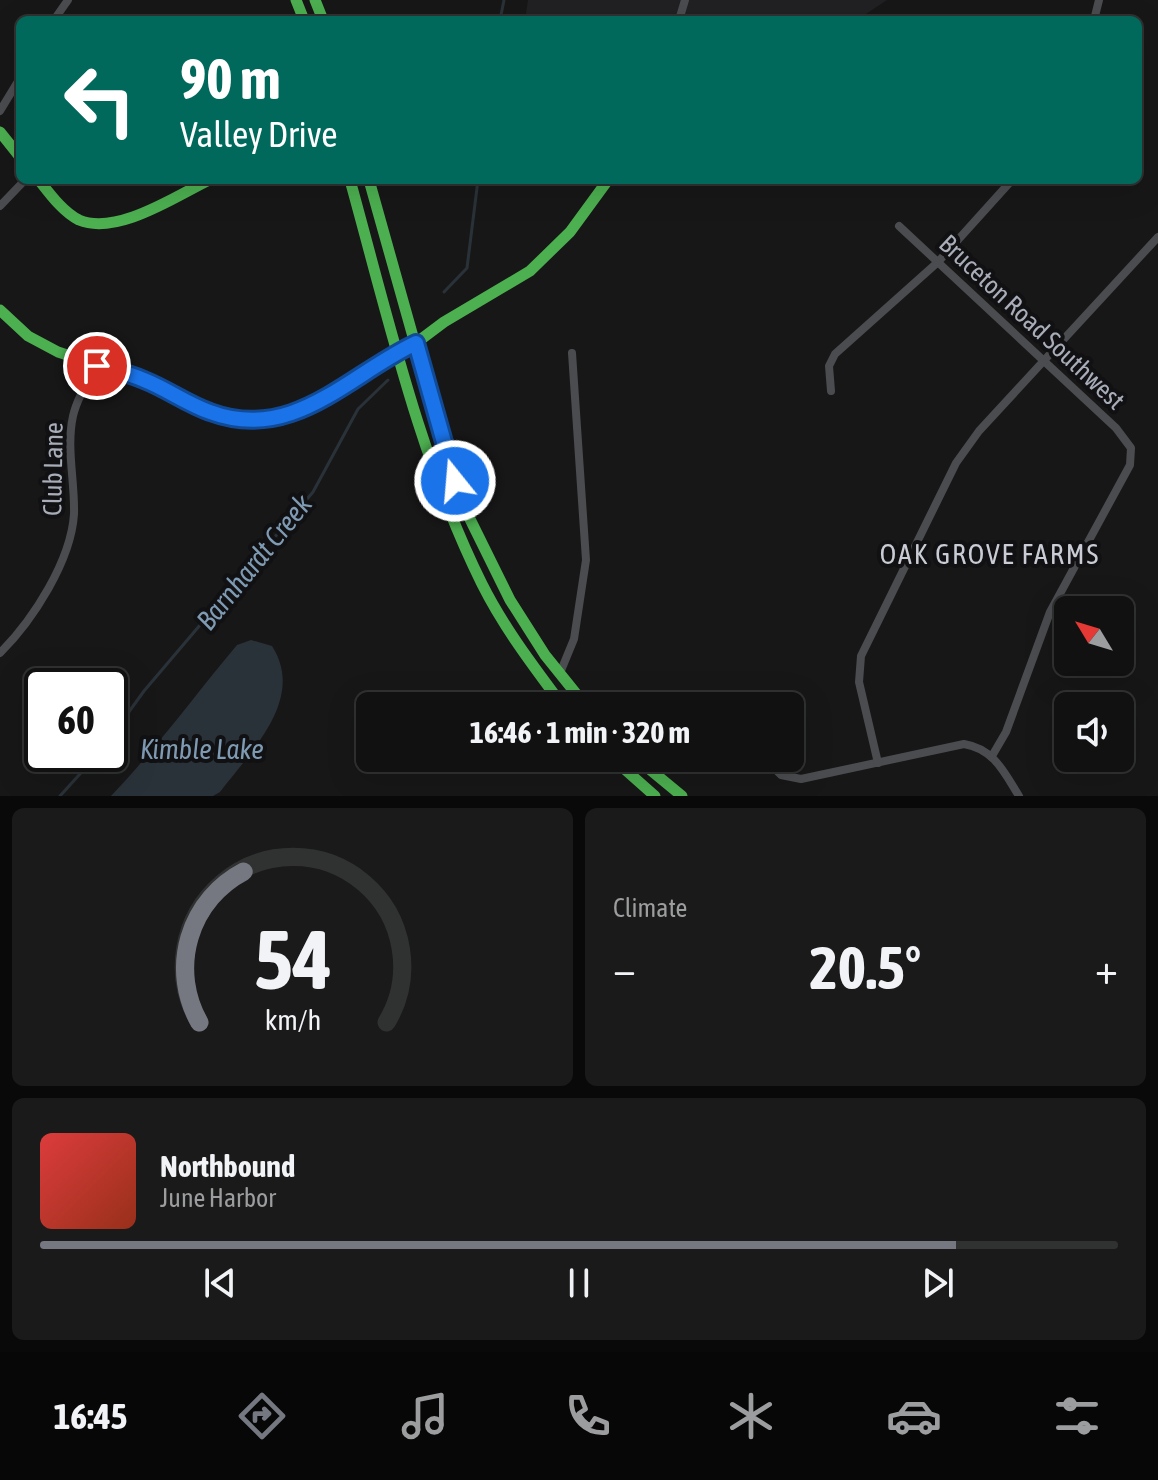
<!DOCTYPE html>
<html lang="en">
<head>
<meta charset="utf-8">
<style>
	body { margin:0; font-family:"Asap Condensed",sans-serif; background:#1a1a1a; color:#f1f3f6; height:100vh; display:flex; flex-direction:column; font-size:30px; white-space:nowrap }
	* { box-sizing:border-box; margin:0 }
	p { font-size:26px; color:#9c9d9f }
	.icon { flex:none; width:44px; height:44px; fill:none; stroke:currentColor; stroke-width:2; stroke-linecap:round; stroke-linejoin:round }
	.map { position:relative; height:796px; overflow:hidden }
	.sheet { display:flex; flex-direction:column; gap:12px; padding:12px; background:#090909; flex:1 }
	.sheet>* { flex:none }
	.guide { position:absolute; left:16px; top:16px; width:1126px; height:168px; border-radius:12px; box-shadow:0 8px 32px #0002,0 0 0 2px #303131; background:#00695c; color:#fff; overflow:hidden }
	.needle { width:52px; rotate:308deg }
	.tools { position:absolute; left:1054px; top:596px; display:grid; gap:16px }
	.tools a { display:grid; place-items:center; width:80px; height:80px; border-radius:12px; background:#111; box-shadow:0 8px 32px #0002,0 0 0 2px #303131; font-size:40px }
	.speed { position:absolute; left:24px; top:668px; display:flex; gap:16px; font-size:40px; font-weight:700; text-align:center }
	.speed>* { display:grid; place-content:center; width:104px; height:104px; border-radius:50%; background:#111; box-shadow:0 8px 32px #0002,0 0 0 2px #303131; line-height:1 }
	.speed .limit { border:4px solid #111; border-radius:12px; background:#fff; color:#111 }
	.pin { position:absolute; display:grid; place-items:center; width:68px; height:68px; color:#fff; margin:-34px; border:4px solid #fff; border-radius:50%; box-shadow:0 2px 8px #0007 }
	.me { position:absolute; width:88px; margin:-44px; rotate:343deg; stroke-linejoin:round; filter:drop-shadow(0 0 6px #0008) }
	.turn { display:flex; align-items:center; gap:28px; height:168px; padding:0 32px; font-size:36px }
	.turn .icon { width:104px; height:104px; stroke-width:2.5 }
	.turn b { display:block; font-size:56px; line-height:68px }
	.big { font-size:60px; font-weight:700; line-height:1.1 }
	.sheet .tile { flex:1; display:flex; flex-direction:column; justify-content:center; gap:12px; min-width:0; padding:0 28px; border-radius:12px; background:#1a1a1a }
	.sheet .dial { align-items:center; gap:0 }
	.dial svg { height:208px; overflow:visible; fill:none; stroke:#303131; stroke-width:7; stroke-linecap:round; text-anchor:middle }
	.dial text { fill:#f1f3f6; stroke:none }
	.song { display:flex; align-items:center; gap:24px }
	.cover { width:96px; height:96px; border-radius:12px; background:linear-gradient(135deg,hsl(0 70% 55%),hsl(10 70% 35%)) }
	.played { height:8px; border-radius:4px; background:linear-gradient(90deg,#757880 85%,#303131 85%) }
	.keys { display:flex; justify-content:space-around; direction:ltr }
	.heat { display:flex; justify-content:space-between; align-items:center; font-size:44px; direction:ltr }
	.sheet .tiles { flex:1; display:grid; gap:12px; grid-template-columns:1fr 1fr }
	.tile:last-child { grid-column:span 2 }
	.trip { position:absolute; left:356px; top:692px; width:448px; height:80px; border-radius:12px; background:#111; box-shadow:0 8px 32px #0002,0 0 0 2px #303131; font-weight:700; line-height:80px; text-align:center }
	.dock { display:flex; height:128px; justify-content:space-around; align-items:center; background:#070707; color:#9c9d9f }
	.dock .icon { width:56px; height:56px }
	.dock .current { color:#757880 }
	.dock b { font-size:36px; color:#f1f3f6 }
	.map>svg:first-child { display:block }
</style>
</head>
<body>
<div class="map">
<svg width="1158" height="796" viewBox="0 0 1158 796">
	<rect width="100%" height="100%" fill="#171717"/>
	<!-- built -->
	<path fill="#212124" d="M528 0H887L857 20H525Z"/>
	<!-- water -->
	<path fill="#2a3239" d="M251 640 272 646C306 699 251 751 220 792L213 796H111C156 749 195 695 237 645Z"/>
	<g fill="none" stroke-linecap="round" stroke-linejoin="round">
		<!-- stream -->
		<g stroke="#2a3239" stroke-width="3">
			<path d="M500 20 504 0"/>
			<path d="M444 292 467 268 478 180"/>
			<path d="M110 738 144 691 313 492 358 409 388 380"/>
			<path d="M60 796 98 754"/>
		</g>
		<!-- street -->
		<g stroke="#4b4c50" stroke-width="8">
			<path d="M54 20 68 0"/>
			<path d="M679 20 685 0"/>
			<path d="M1094 20 1099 0"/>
			<path d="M0 111 20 78"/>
			<path d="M0 206 25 180"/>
			<path d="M899 226 1116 428 1131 448 1130 465 1050 612 1006 732 992 756"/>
			<path d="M831 391 829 366 835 354 938 262 1012 180"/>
			<path d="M0 653C33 620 71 561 74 514 75 481 66 448 73 416 77 398 88 382 97 366"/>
			<path d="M560 673 574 639 586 560 572 353"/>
			<path d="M764 758 781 775 801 779 964 744C994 749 1004 772 1019 796"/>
			<path d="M878 763 859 682 861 656 956 463 979 431 1158 237"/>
		</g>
		<!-- fast -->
		<g stroke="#4caf50" stroke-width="11">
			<path d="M296 0 304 20"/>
			<path d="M315 0 323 20"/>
			<path d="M0 132 20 157"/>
			<path d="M39 180C50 194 63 212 79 220 117 236 176 196 209 180"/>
			<path d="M350 180C388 317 419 457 482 584 504 628 534 667 563 706"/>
			<path d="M369 180 444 447 466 511 510 600 545 655 586 706"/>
			<path d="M0 310 28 336 58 352 144 380 219 415 252 420 270 418 303 409 335 393 416 343 444 322 530 271 570 232 608 180"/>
			<path d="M612 758 655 796"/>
			<path d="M636 758 682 796"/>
		</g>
	</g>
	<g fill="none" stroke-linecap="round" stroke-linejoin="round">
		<defs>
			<path id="route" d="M97 366C113 370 129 373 144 380 167 389 187 404 210 412 293 443 348 375 416 343L455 481"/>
		</defs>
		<!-- route casing -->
		<use href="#route" stroke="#114b97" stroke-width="20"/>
		<!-- route -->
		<use href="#route" stroke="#1a73e8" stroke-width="14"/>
	</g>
	<g text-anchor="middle" stroke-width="8" stroke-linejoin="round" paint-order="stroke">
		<!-- street labels -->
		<g font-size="26" fill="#a8adb8" stroke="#111113">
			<text transform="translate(1032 322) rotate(43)" y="9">Bruceton Road Southwest</text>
			<text transform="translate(53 469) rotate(-89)" y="9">Club Lane</text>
		</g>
		<!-- neighbourhood labels -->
		<g font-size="28" letter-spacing="2" fill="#c9ccd4" stroke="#111113">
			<text x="990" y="564">OAK GROVE FARMS</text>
		</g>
		<!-- water labels -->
		<g font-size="28" font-style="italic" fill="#7f9bb3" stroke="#111113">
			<text transform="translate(254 562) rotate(-51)" y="10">Barnhardt Creek</text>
			<text x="202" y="759">Kimble Lake</text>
		</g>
	</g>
</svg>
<div class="tools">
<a><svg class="needle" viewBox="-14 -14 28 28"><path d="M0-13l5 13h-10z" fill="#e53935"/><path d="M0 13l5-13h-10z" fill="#9c9d9f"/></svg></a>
<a><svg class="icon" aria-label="sound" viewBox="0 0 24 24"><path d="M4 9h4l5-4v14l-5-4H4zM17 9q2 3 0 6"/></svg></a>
</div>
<div class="speed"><div class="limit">60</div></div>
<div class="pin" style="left:97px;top:366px;background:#d93025"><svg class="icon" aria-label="arrive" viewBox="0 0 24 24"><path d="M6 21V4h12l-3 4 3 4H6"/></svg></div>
<svg class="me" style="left:455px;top:481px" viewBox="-20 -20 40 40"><circle r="17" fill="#1a73e8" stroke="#fff" stroke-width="3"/><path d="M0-11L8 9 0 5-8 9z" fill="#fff"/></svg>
<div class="trip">16:46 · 1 min · 320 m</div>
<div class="guide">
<div class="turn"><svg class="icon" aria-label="left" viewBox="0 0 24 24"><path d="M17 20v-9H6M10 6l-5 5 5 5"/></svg><div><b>90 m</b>Valley Drive</div></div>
</div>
</div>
<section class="sheet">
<div class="tiles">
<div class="tile dial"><svg viewBox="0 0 100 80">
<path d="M14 69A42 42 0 1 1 86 69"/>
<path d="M14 69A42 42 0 0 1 31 11" stroke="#757880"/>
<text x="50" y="56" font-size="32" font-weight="700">54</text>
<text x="50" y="72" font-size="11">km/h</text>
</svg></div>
<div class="tile"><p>Climate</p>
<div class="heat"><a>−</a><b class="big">20.5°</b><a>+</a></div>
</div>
<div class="tile">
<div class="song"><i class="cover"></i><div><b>Northbound</b><p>June Harbor</p></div></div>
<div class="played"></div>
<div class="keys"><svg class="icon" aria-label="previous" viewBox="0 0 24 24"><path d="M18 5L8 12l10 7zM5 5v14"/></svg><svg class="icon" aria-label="pause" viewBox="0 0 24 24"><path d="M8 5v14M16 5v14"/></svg><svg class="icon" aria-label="next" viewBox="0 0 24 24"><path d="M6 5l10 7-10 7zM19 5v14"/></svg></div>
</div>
</div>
</section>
<nav class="dock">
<b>16:45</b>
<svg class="icon current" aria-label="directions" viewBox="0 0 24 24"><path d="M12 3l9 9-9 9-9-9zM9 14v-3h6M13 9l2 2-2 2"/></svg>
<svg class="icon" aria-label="music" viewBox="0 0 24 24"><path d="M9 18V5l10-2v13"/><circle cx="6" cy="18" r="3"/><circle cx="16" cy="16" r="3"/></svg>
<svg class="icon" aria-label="phone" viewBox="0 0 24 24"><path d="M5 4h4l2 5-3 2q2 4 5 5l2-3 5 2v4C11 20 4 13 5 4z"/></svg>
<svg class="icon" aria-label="climate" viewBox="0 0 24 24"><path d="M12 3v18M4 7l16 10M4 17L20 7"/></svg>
<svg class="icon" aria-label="car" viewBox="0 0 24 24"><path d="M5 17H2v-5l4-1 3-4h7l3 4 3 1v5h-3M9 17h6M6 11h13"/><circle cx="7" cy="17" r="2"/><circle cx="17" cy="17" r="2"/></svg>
<svg class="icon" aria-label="filters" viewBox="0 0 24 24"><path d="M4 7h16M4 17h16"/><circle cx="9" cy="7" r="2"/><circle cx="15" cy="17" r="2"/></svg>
</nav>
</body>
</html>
